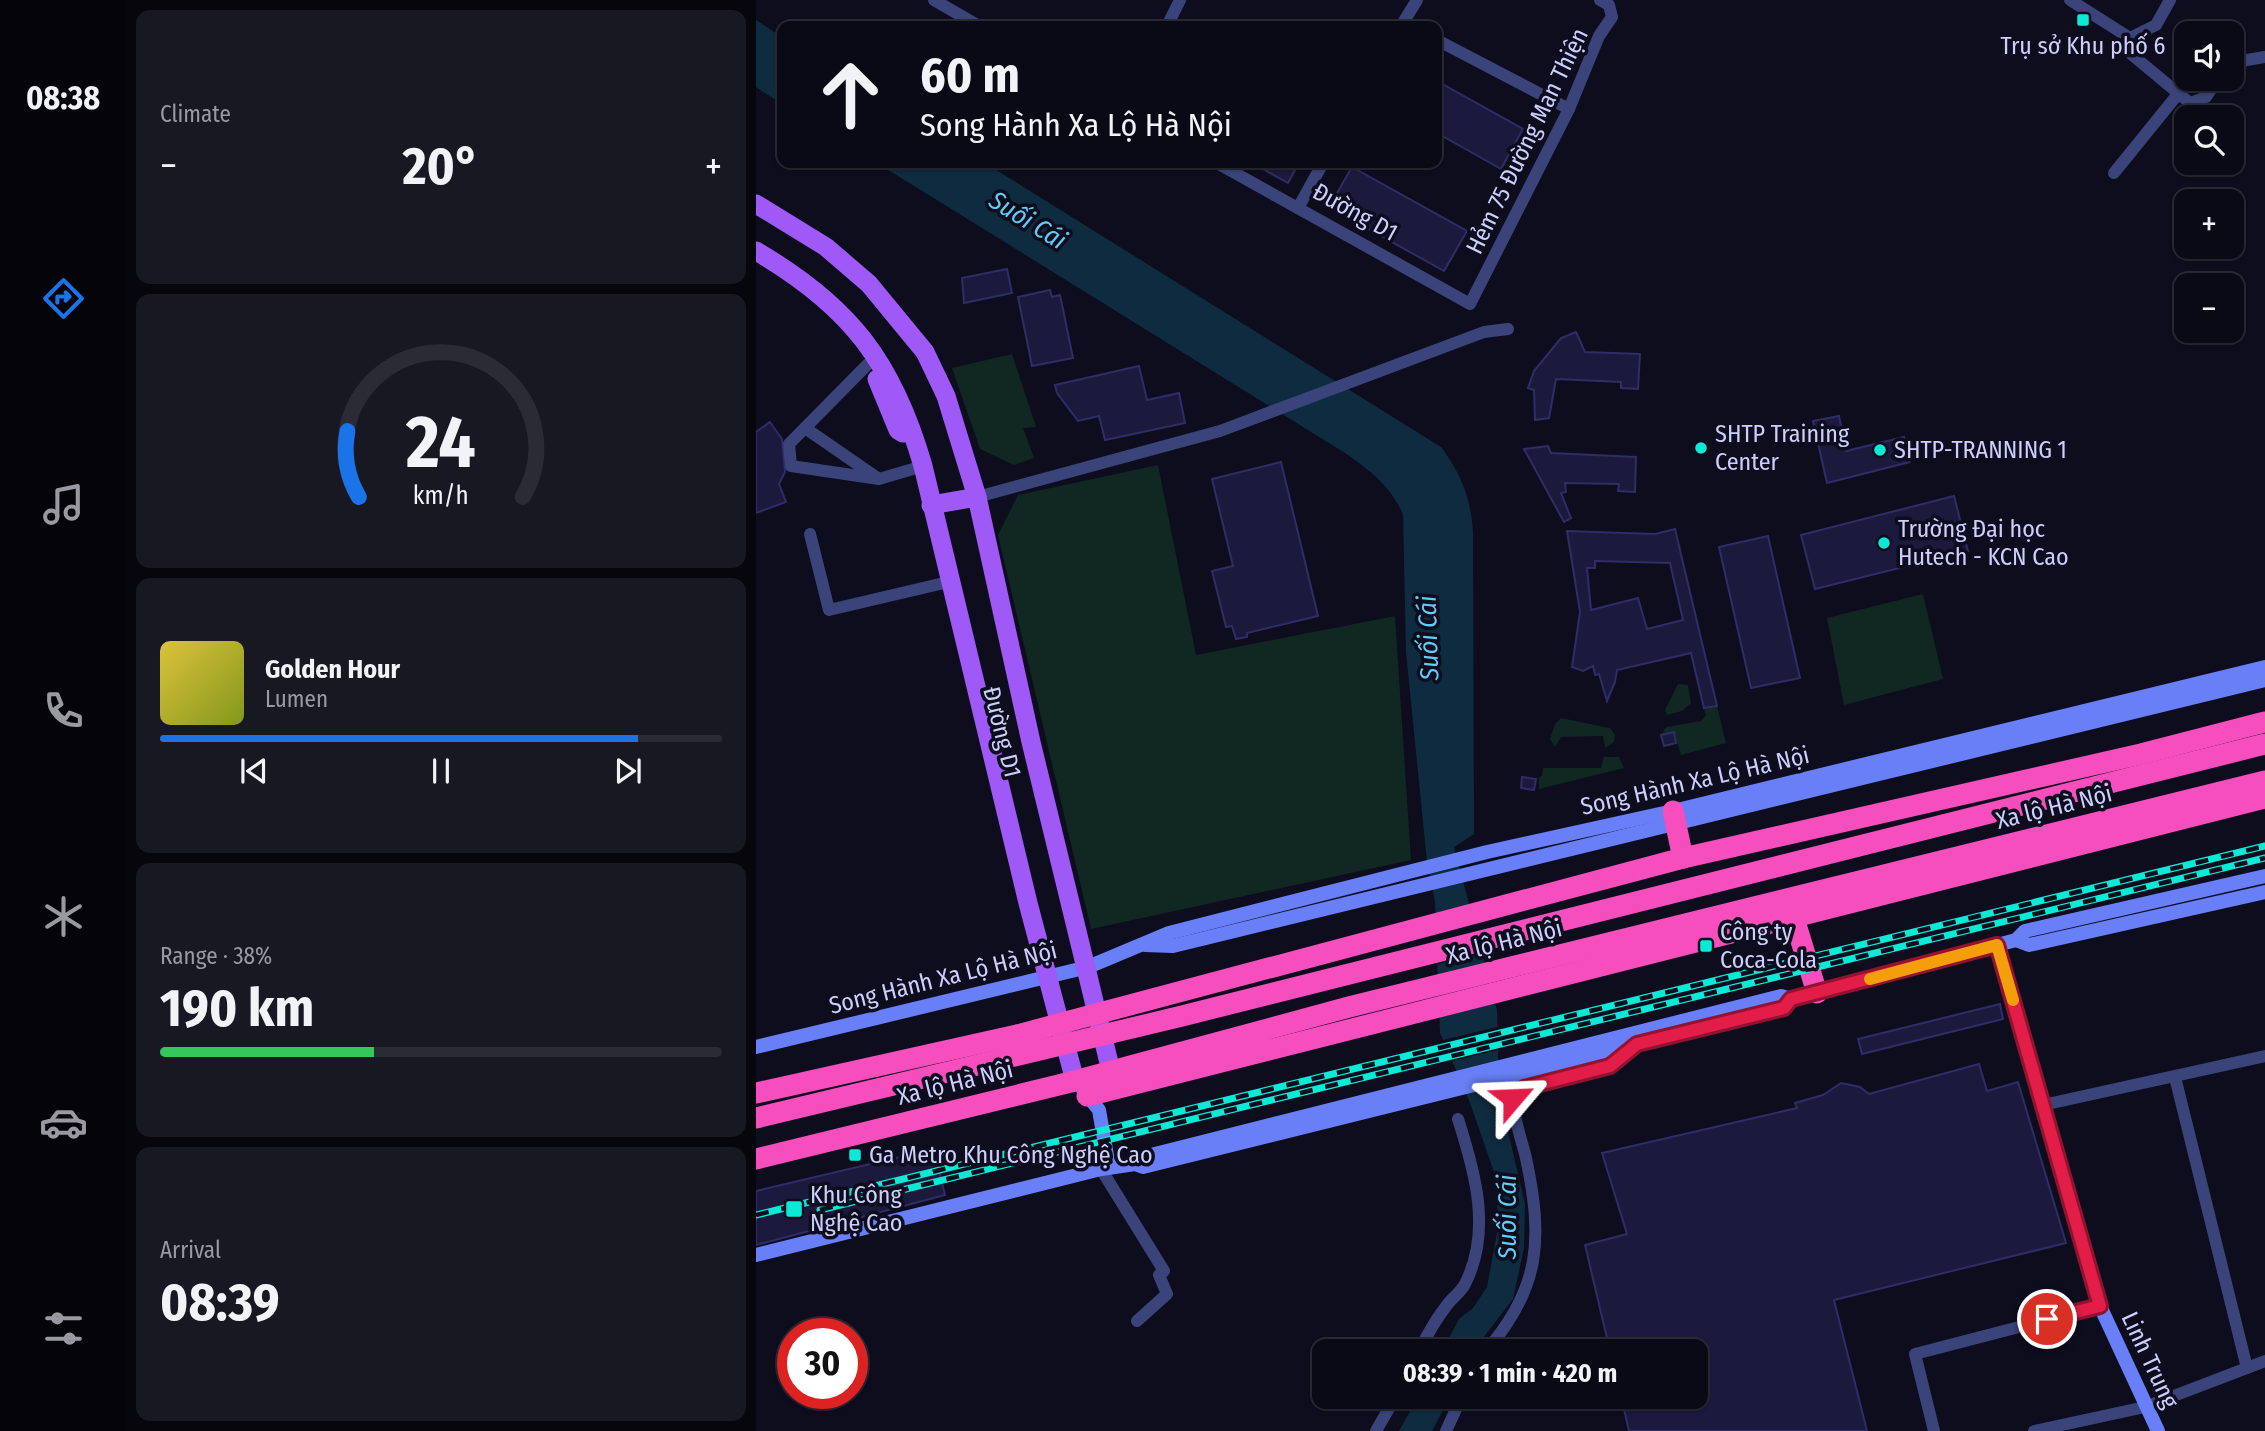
<!DOCTYPE html>
<html lang="en">
<head>
<meta charset="utf-8">
<style>
	body { margin:0; font-family:"Fira Sans Condensed",sans-serif; background:#181823; color:#f1f3f6; height:100vh; display:flex; flex-direction:column; font-size:26px; white-space:nowrap }
	* { box-sizing:border-box; margin:0 }
	p { font-size:23px; color:#999aa1 }
	.icon { flex:none; width:38px; height:38px; fill:none; stroke:currentColor; stroke-width:2; stroke-linecap:round; stroke-linejoin:round }
	.map { position:relative; flex:1; overflow:hidden }
	.sheet { display:flex; flex-direction:column; gap:10px; padding:10px; background:#06060c; width:630px }
	.sheet>* { flex:none }
	.guide { position:absolute; left:21px; top:21px; width:665px; height:147px; border-radius:14px; box-shadow:0 2px 5px #0004,0 0 0 2px #2a2b35; background:#0a0a16; color:#f1f3f6; overflow:hidden }
	.buttons { position:absolute; left:1418px; top:21px; display:grid; gap:14px }
	.buttons a { display:grid; place-items:center; width:70px; height:70px; border-radius:14px; background:#0a0a16; box-shadow:0 2px 5px #0004,0 0 0 2px #2a2b35; font-size:35px }
	.speed { position:absolute; left:21px; top:1318px; display:flex; gap:14px; font-size:35px; font-weight:700; text-align:center }
	.speed>* { display:grid; place-content:center; width:91px; height:91px; border-radius:50%; background:#0a0a16; box-shadow:0 2px 5px #0004,0 0 0 2px #2a2b35; line-height:1 }
	.speed .limit { border:10px solid #d22; background:#fff; color:#111 }
	.pin { position:absolute; display:grid; place-items:center; width:60px; height:60px; color:#fff; margin:-30px; border:4px solid #fff; border-radius:50%; box-shadow:0 2px 7px #0007 }
	.me { position:absolute; width:77px; margin:-38px; rotate:64deg; stroke-linejoin:round; filter:drop-shadow(0 0 5px #0008) }
	.turn { display:flex; align-items:center; gap:24px; height:147px; padding:0 28px; font-size:32px }
	.turn .icon { width:91px; height:91px; stroke-width:2.5 }
	.turn b { display:block; font-size:49px; line-height:60px }
	.big { font-size:52px; font-weight:700; line-height:1.1 }
	.sheet .tile { flex:1; display:flex; flex-direction:column; justify-content:center; gap:10px; min-width:0; padding:0 24px; border-radius:14px; background:#181823 }
	.sheet .dial { align-items:center; gap:0 }
	.dial svg { height:182px; overflow:visible; fill:none; stroke:#2a2b35; stroke-width:7; stroke-linecap:round; text-anchor:middle }
	.dial text { fill:#f1f3f6; stroke:none }
	.song { display:flex; align-items:center; gap:21px }
	.cover { width:84px; height:84px; border-radius:10px; background:linear-gradient(135deg,hsl(50 70% 55%),hsl(70 70% 35%)) }
	.played { height:7px; border-radius:4px; background:linear-gradient(90deg,#1a73e8 85%,#2a2b35 85%) }
	.keys { display:flex; justify-content:space-around; direction:ltr }
	.heat { display:flex; justify-content:space-between; align-items:center; font-size:38px; direction:ltr }
	.charge { height:10px; border-radius:5px; background:linear-gradient(90deg,#34c759 38%,#2a2b35 0) }
	.trip { position:absolute; left:556px; top:1339px; width:396px; height:70px; border-radius:14px; background:#0a0a16; box-shadow:0 2px 5px #0004,0 0 0 2px #2a2b35; font-weight:700; line-height:70px; text-align:center }
	main { display:flex; flex:1; min-height:0 }
	.tab-bar { display:flex; flex-direction:column; width:126px; justify-content:space-around; align-items:center; background:#040409; color:#999aa1 }
	.tab-bar .icon { width:49px; height:49px }
	.tab-bar .active { color:#1a73e8 }
	.tab-bar b { font-size:32px; color:#f1f3f6 }
	.map>svg:first-child { display:block }
</style>
</head>
<body>
<main>
<nav class="tab-bar">
<b>08:38</b>
<svg class="icon active" aria-label="directions" viewBox="0 0 24 24"><path d="M12 3l9 9-9 9-9-9zM9 14v-3h6M13 9l2 2-2 2"/></svg>
<svg class="icon" aria-label="music" viewBox="0 0 24 24"><path d="M9 18V5l10-2v13"/><circle cx="6" cy="18" r="3"/><circle cx="16" cy="16" r="3"/></svg>
<svg class="icon" aria-label="phone" viewBox="0 0 24 24"><path d="M5 4h4l2 5-3 2q2 4 5 5l2-3 5 2v4C11 20 4 13 5 4z"/></svg>
<svg class="icon" aria-label="climate" viewBox="0 0 24 24"><path d="M12 3v18M4 7l16 10M4 17L20 7"/></svg>
<svg class="icon" aria-label="car" viewBox="0 0 24 24"><path d="M5 17H2v-5l4-1 3-4h7l3 4 3 1v5h-3M9 17h6M6 11h13"/><circle cx="7" cy="17" r="2"/><circle cx="17" cy="17" r="2"/></svg>
<svg class="icon" aria-label="filters" viewBox="0 0 24 24"><path d="M4 7h16M4 17h16"/><circle cx="9" cy="7" r="2"/><circle cx="15" cy="17" r="2"/></svg>
</nav>
<section class="sheet">
<div class="tile"><p>Climate</p>
<div class="heat"><a>−</a><b class="big">20°</b><a>+</a></div>
</div>
<div class="tile dial"><svg viewBox="0 0 100 80">
<path d="M14 69A42 42 0 1 1 86 69"/>
<path d="M14 69A42 42 0 0 1 9 40" stroke="#1a73e8"/>
<text x="50" y="56" font-size="32" font-weight="700">24</text>
<text x="50" y="72" font-size="11">km/h</text>
</svg></div>
<div class="tile">
<div class="song"><i class="cover"></i><div><b>Golden Hour</b><p>Lumen</p></div></div>
<div class="played"></div>
<div class="keys"><svg class="icon" aria-label="previous" viewBox="0 0 24 24"><path d="M18 5L8 12l10 7zM5 5v14"/></svg><svg class="icon" aria-label="pause" viewBox="0 0 24 24"><path d="M8 5v14M16 5v14"/></svg><svg class="icon" aria-label="next" viewBox="0 0 24 24"><path d="M6 5l10 7-10 7zM19 5v14"/></svg></div>
</div>
<div class="tile"><p>Range · 38%</p><b class="big">190 km</b><div class="charge"></div></div>
<div class="tile"><p>Arrival</p><b class="big">08:39</b></div>
</section>
<div class="map">
<svg width="1509" height="1431" viewBox="0 0 1509 1431">
	<rect width="100%" height="100%" fill="#0d0d1e"/>
	<!-- green -->
	<g fill="#102722">
		<path d="M256 354 280 427 267 428 278 458 258 465 224 449 196 368Z"/>
		<path d="M402 465 440 655 639 616 655 860 335 929 242 535 262 495Z"/>
		<path d="M1167 594 1187 679 1088 705 1071 618Z"/>
		<path d="M922 684 932 685 935 703 926 711 911 715 909 710Z"/>
		<path d="M961 706 970 743 925 755 918 732 905 735 910 727 945 721 950 715 948 708Z"/>
		<path d="M805 718 854 728 859 735 858 742 849 748 847 736 805 737 799 747 794 739 799 724Z"/>
		<path d="M848 757H863L868 768 783 789V777L786 776 787 768H845Z"/>
	</g>
	<!-- water -->
	<g fill="#0e2b40">
		<path d="M0 20 26 37V104L0 87Z"/>
		<path d="M121 163H229L685 447C705 474 715 498 717 532L718 834 698 847 741 1010 743 1093 769 1204 768 1248 757 1299 717 1351H686L703 1319 717 1308 731 1287 743 1222 738 1172 713 1100 684 1033 679 901 671 862 650 652 647 514C634 486 615 471 589 453Z"/>
		<path d="M662 1397H694L676 1431H643Z"/>
	</g>
	<!-- pier -->
	<g fill="#0d0d1e">
		<path d="M718 906 730 953 678 965 676 916Z"/>
		<path d="M745 1026 746 1049 693 1062 683 1041Z"/>
	</g>
	<!-- building -->
	<g fill="#1b1a3d" stroke="#2e2d68" stroke-width="2" fill-rule="evenodd">
		<path d="M681 81 767 129 745 169 681 133Z"/>
		<path d="M496 163H543L532 183Z"/>
		<path d="M596 167 711 231 688 271 573 207Z"/>
		<path d="M251 269 256 293 208 303 206 278Z"/>
		<path d="M294 290 296 297 304 295 317 358 276 366 262 297Z"/>
		<path d="M820 332 829 352 884 354 882 389 865 388V382L800 379 793 418 779 420 778 390 772 388 778 371 805 338Z"/>
		<path d="M383 366 391 400 423 393 429 423 349 440 343 416 322 421 301 393 299 385Z"/>
		<path d="M1083 416 1090 451 1148 437 1154 462 1071 483 1057 421Z"/>
		<path d="M14 422 26 439 29 472 23 484 30 502 0 513V432Z"/>
		<path d="M792 446 795 453 880 457 879 492 862 491 863 484 809 483 810 492 805 493 815 518 808 522 768 449Z"/>
		<path d="M525 462 562 616 491 633V637L480 639 476 626 470 627 456 571 477 566 456 479Z"/>
		<path d="M1198 496 1212 551 1059 589 1045 535Z"/>
		<path d="M919 529 961 706 948 708 935 653 861 670 859 682 851 701 843 674 839 675 837 666 827 671 816 667 824 612 811 531 899 534ZM839 561 914 563 927 620 891 629 882 598 835 610 831 568H839Z"/>
		<path d="M1012 536 1044 678 995 688 963 547Z"/>
		<path d="M918 732 920 743 908 746 905 735Z"/>
		<path d="M766 777 780 779 778 790 765 788Z"/>
		<path d="M1244 1004 1247 1019 1106 1054 1102 1039Z"/>
		<path d="M1223 1064 1231 1091 1262 1082 1310 1243 1078 1300 1111 1431H873L865 1396H940V1351H854L829 1245 871 1234 846 1153 1041 1108 1039 1103 1067 1095 1085 1083 1104 1087 1113 1094Z"/>
		<path d="M178 1149 189 1195 0 1245V1191Z"/>
	</g>
	<g fill="none" stroke-linecap="round" stroke-linejoin="round">
		<!-- street -->
		<g stroke="#3a447a" stroke-width="12">
			<path d="M178 0 223 26"/>
			<path d="M1314 0 1374 38"/>
			<path d="M411 26 424 0"/>
			<path d="M645 26 661 0"/>
			<path d="M1374 38 1375 54 1434 103 1450 97 1462 79"/>
			<path d="M1374 38 1400 25 1414 0"/>
			<path d="M681 40 813 109"/>
			<path d="M1475 68 1485 61 1509 57"/>
			<path d="M461 163 714 304 813 109 843 36 856 17 853 5 844 0"/>
			<path d="M1358 173 1422 94"/>
			<path d="M542 208 567 163"/>
			<path d="M112 364 33 444 35 466 123 479 167 466"/>
			<path d="M49 428 120 477"/>
			<path d="M221 497 464 431 728 332 752 329"/>
			<path d="M54 534 73 610 188 583"/>
			<path d="M1419 1077 1491 1368"/>
			<path d="M1287 1105 1509 1056"/>
			<path d="M345 1169 408 1271 403 1275 411 1294 381 1321"/>
			<path d="M663 1351C671 1335 680 1319 691 1305 697 1297 705 1292 709 1284 736 1231 719 1172 702 1119"/>
			<path d="M730 1351C785 1288 787 1238 770 1158 765 1138 756 1114 758 1094L768 1088 854 1066 881 1044"/>
			<path d="M620 1431 640 1396"/>
			<path d="M690 1431 706 1396"/>
			<path d="M1178 1431 1159 1354 1344 1306"/>
			<path d="M1278 1431 1389 1407 1509 1361"/>
		</g>
		<!-- secondary -->
		<g stroke="#687ff7" stroke-width="14">
			<path d="M1260 940 1273 945 1509 892"/>
			<path d="M389 945 417 946 1509 680"/>
			<path d="M1241 945 1344 1306 1402 1431"/>
			<path d="M0 1047 332 967 413 933 731 852 917 811 1509 667"/>
			<path d="M327 1090 343 1110 353 1167"/>
			<path d="M379 1164 383 1158 1025 996 1035 999 1061 993 1260 940 1269 931 1509 876"/>
			<path d="M0 1255 345 1169 379 1164 387 1167 1028 1008 1035 999"/>
		</g>
		<!-- primary -->
		<g stroke="#9f59f7" stroke-width="19">
			<path d="M0 204 70 247 113 284 169 352 190 396 221 497 275 742 355 1071"/>
			<path d="M0 251C94 306 137 362 167 466L272 903 319 1081"/>
			<path d="M121 379 142 430 147 433"/>
			<path d="M175 505 221 497"/>
		</g>
		<!-- highway -->
		<g stroke="#f64ebd" stroke-width="21">
			<path d="M917 811 927 858"/>
			<path d="M1034 905 1061 993"/>
			<path d="M0 1093 261 1035 927 858 1385 754 1509 722"/>
			<path d="M331 1096 1509 798"/>
			<path d="M0 1118 426 1016 1509 744"/>
			<path d="M0 1159 319 1081 593 1007 1509 781"/>
		</g>
		<defs>
			<g id="rail">
				<path d="M64 1210 1509 858"/>
				<path d="M0 1215 1509 846"/>
			</g>
		</defs>
		<!-- rail casing -->
		<use href="#rail" stroke="#0ce9d6" stroke-width="7"/>
		<!-- rail -->
		<use href="#rail" stroke="#0d0d1e" stroke-width="4.5" stroke-dasharray="13" stroke-linecap="butt"/>
	</g>
	<g fill="none" stroke-linecap="round" stroke-linejoin="round">
		<defs>
			<path id="route" d="M757 1098 768 1088 854 1066 881 1044 1028 1008 1035 999 1241 945 1344 1306 1291 1319"/>
		</defs>
		<!-- route casing -->
		<use href="#route" stroke="#92132f" stroke-width="18"/>
		<!-- route -->
		<use href="#route" stroke="#e11d48" stroke-width="12"/>
		<!-- slow -->
		<path stroke="#f59e0b" stroke-width="12" d="M1114 979 1241 945 1257 1000"/>
	</g>
	<!-- markers -->
	<g fill="#0ce9d6" stroke="#0d0d1e" stroke-width="2.5">
		<rect x="1320" y="13" width="14" height="14" rx="3.5"/>
		<circle cx="945" cy="448" r="7"/>
		<circle cx="1124" cy="450" r="7"/>
		<circle cx="1128" cy="543" r="7"/>
		<rect x="943" y="939" width="14" height="14" rx="3.5"/>
		<rect x="92" y="1148" width="14" height="14" rx="3.5"/>
		<rect x="29" y="1200" width="18" height="18" rx="3.5"/>
	</g>
	<g text-anchor="middle" stroke-width="7" stroke-linejoin="round" paint-order="stroke">
		<!-- poi labels -->
		<g font-size="24" fill="#cccffc" stroke="#0d0d1e" text-anchor="start">
			<text x="1327" y="54" text-anchor="middle">Trụ sở Khu phố 6</text>
			<text x="959" y="442">SHTP Training<tspan x="959" dy="28">Center</tspan></text>
			<text x="1138" y="458">SHTP-TRANNING 1</text>
			<text x="1142" y="537">Trường Đại học<tspan x="1142" dy="28">Hutech - KCN Cao</tspan></text>
			<text x="964" y="940">Công ty<tspan x="964" dy="28">Coca-Cola</tspan></text>
			<text x="113" y="1163">Ga Metro Khu Công Nghệ Cao</text>
			<text x="54" y="1203">Khu Công<tspan x="54" dy="28">Nghệ Cao</tspan></text>
		</g>
		<!-- street labels -->
		<g font-size="24" fill="#cccffc" stroke="#0d0d1e">
			<text transform="translate(771 141) rotate(-64)" y="8">Hẻm 75 Đường Man Thiện</text>
			<text transform="translate(599 212) rotate(29)" y="8">Đường D1</text>
			<text transform="translate(246 732) rotate(76)" y="8">Đường D1</text>
			<text transform="translate(939 781) rotate(-13)" y="8">Song Hành Xa Lộ Hà Nội</text>
			<text transform="translate(1298 807) rotate(-14)" y="8">Xa lộ Hà Nội</text>
			<text transform="translate(748 942) rotate(-14)" y="8">Xa lộ Hà Nội</text>
			<text transform="translate(187 978) rotate(-14)" y="8">Song Hành Xa Lộ Hà Nội</text>
			<text transform="translate(199 1083) rotate(-14)" y="8">Xa lộ Hà Nội</text>
			<text transform="translate(1394 1360) rotate(65)" y="8">Linh Trung</text>
		</g>
		<!-- water labels -->
		<g font-size="26" font-style="italic" fill="#60cdf7" stroke="#0d0d1e">
			<text transform="translate(272 220) rotate(32)" y="9">Suối Cái</text>
			<text transform="translate(672 638) rotate(-92)" y="9">Suối Cái</text>
			<text transform="translate(751 1217) rotate(-90)" y="9">Suối Cái</text>
		</g>
	</g>
</svg>
<div class="buttons">
<a><svg class="icon" aria-label="sound" viewBox="0 0 24 24"><path d="M4 9h4l5-4v14l-5-4H4zM17 9q2 3 0 6"/></svg></a>
<a><svg class="icon" aria-label="search" viewBox="0 0 24 24"><circle cx="10" cy="10" r="6"/><path d="M15 15l6 6"/></svg></a>
<a>+</a>
<a>−</a>
</div>
<div class="speed"><div class="limit">30</div></div>
<div class="pin" style="left:1291px;top:1319px;background:#d93025"><svg class="icon" aria-label="arrive" viewBox="0 0 24 24"><path d="M6 21V4h12l-3 4 3 4H6"/></svg></div>
<svg class="me" style="left:757px;top:1098px" viewBox="-20 -20 40 40"><path d="M0-17L14 15 0 8-14 15z" fill="#e11d48" stroke="#fff" stroke-width="4"/></svg>
<div class="trip">08:39 · 1 min · 420 m</div>
<div class="guide">
<div class="turn"><svg class="icon" aria-label="ahead" viewBox="0 0 24 24"><path d="M12 20V5M6 11l6-6 6 6"/></svg><div><b>60 m</b>Song Hành Xa Lộ Hà Nội</div></div>
</div>
</div>
</main>
</body>
</html>
